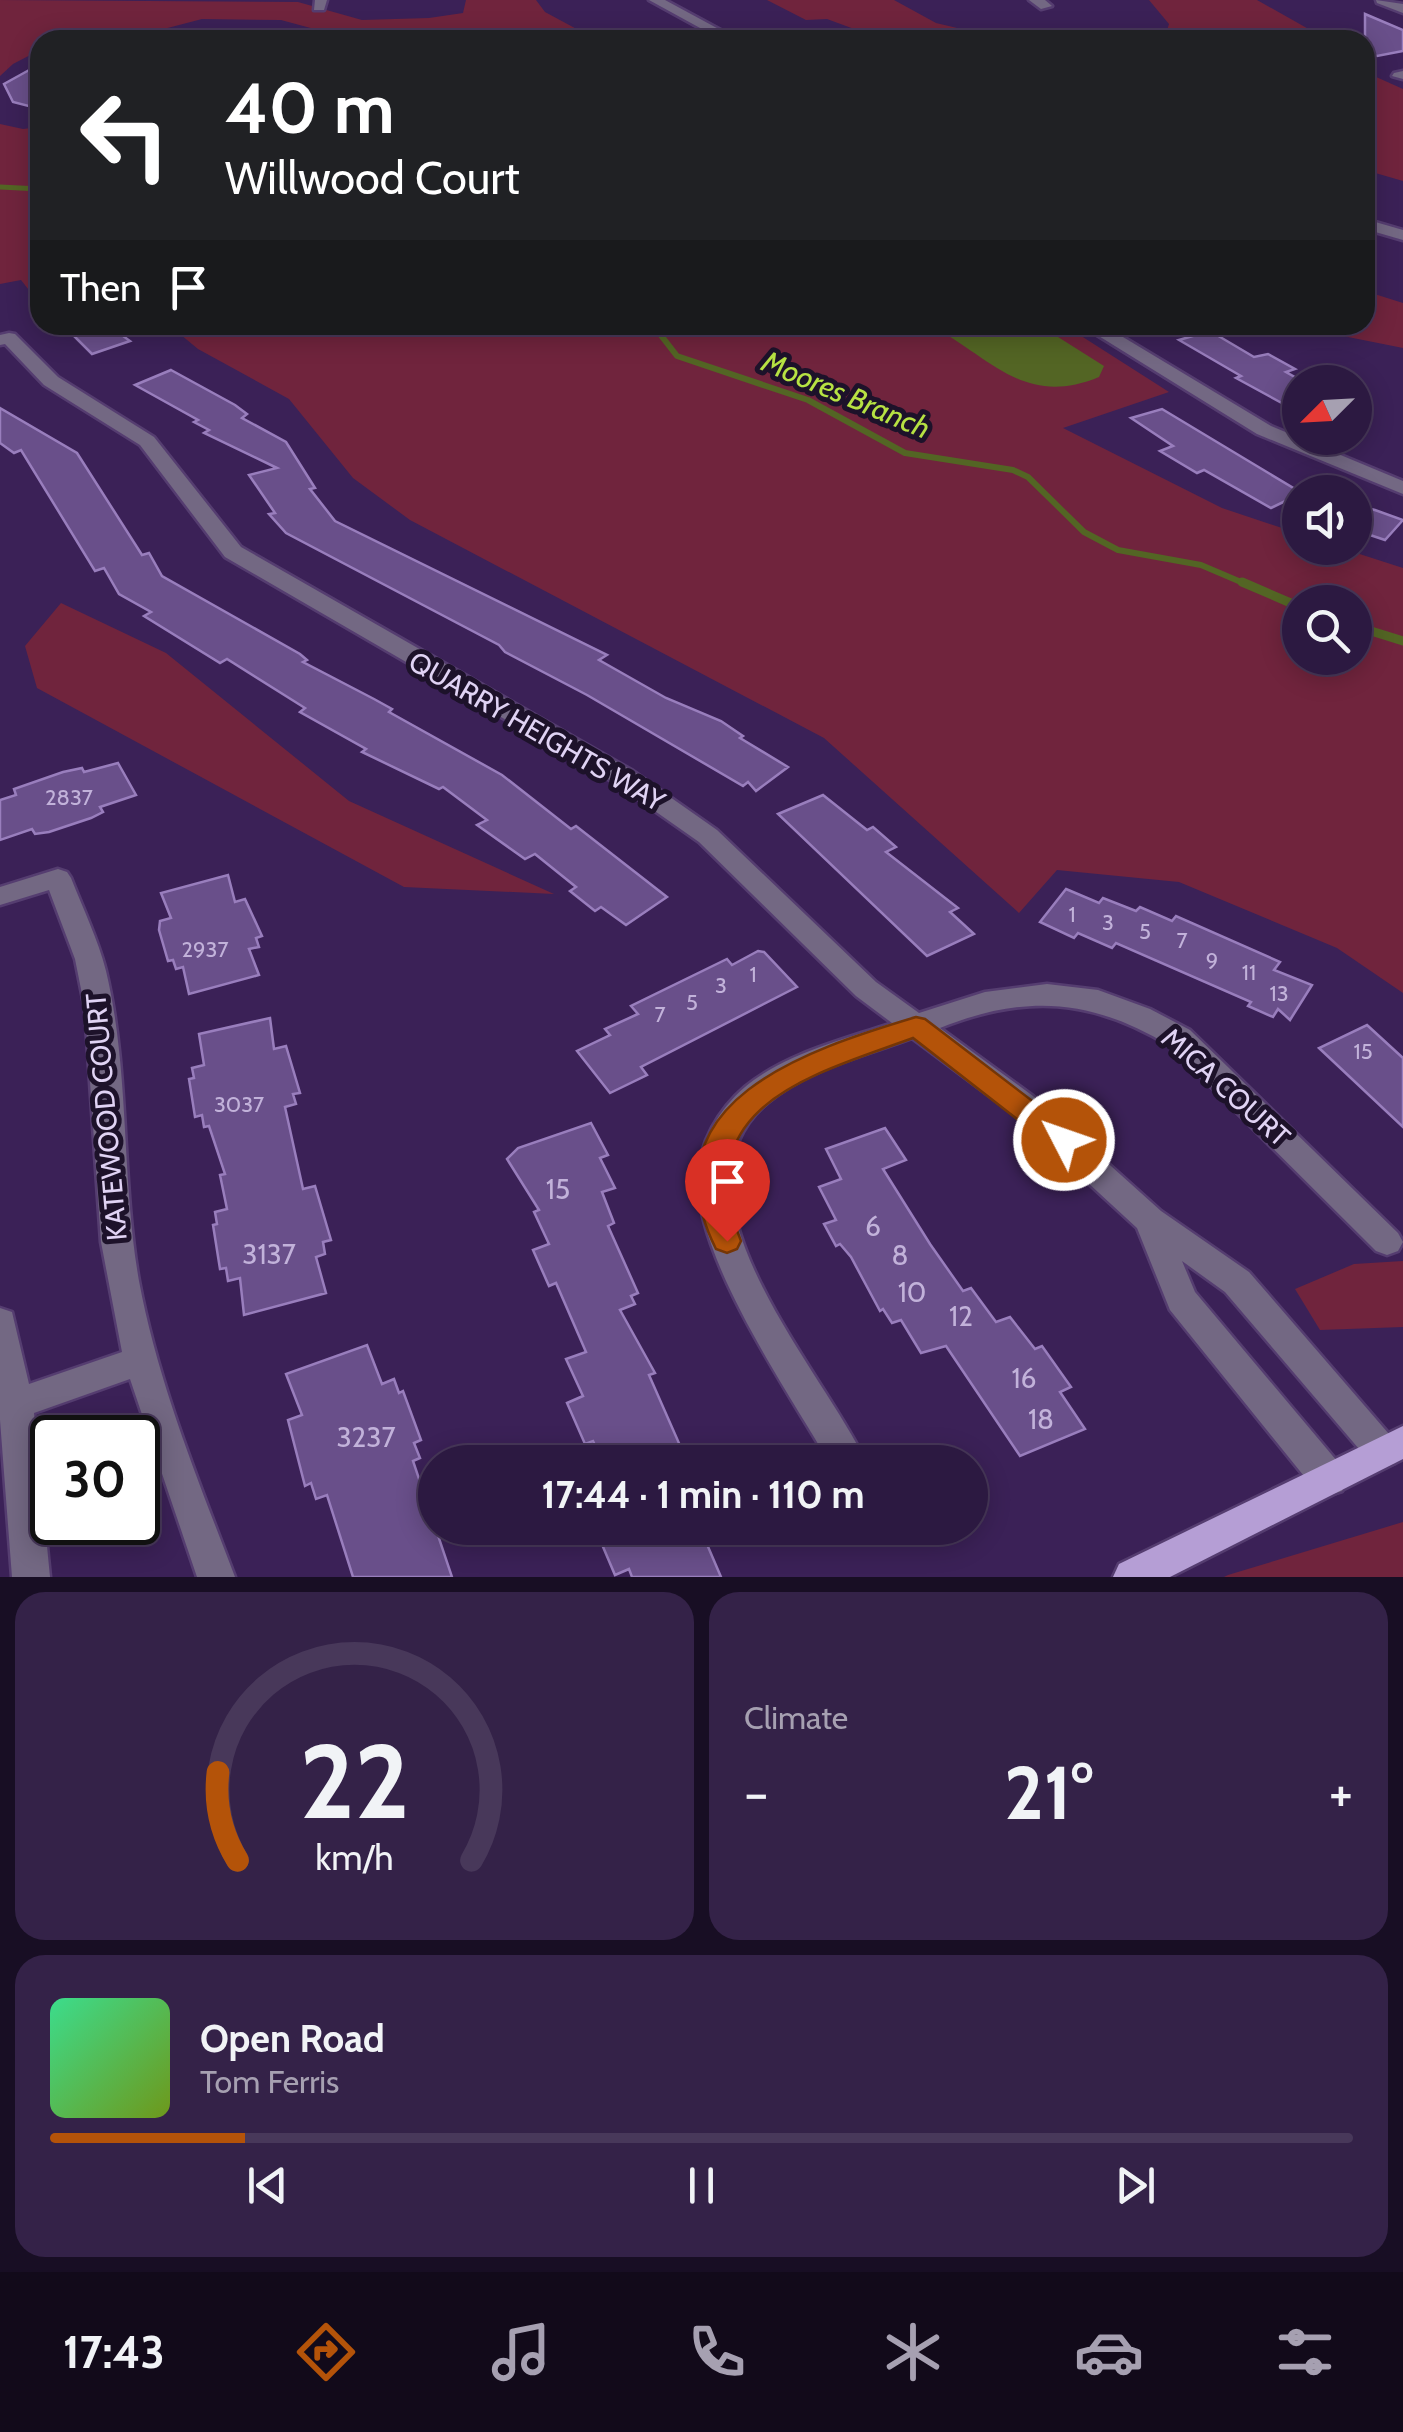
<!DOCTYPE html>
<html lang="en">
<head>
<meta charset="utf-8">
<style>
	body { margin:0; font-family:Cabin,sans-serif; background:#342248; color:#f1f3f6; height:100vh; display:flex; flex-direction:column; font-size:38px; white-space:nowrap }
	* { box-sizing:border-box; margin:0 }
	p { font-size:32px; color:#a6a0b1 }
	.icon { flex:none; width:55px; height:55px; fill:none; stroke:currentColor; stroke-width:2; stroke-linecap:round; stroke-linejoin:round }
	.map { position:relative; height:1577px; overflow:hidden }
	.side { display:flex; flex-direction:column; gap:15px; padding:15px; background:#180e24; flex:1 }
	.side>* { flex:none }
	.guide { position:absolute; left:30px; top:30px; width:1345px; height:305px; border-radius:30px; box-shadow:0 5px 25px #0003,0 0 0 2px #48385a; background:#202124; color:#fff; overflow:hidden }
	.needle { width:65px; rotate:246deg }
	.buttons { position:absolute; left:1282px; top:365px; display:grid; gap:20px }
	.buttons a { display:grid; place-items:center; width:90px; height:90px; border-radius:50%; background:#2c1941; box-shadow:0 5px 25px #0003,0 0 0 2px #48385a; font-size:50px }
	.speed { position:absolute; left:30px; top:1415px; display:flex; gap:20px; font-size:50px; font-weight:700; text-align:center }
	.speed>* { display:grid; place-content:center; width:130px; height:130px; border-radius:50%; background:#2c1941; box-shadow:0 5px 25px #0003,0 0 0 2px #48385a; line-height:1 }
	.speed .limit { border:5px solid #111; border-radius:15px; background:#fff; color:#111 }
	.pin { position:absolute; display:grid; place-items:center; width:85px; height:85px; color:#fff; margin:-102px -42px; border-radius:50% 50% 50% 0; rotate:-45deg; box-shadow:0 0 10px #0007 }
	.pin .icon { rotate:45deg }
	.me { position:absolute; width:110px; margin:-55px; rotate:311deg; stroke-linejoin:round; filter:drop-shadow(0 0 8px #0008) }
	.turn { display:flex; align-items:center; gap:35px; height:210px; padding:0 30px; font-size:45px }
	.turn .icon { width:130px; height:130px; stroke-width:2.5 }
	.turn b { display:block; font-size:70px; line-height:85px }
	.then { display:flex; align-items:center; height:95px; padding:0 30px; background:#0003; gap:20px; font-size:38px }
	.big { font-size:75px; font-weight:800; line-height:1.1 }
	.side .tile { flex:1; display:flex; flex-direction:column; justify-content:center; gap:15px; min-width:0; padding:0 35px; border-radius:30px; background:#342248 }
	.side .dial { align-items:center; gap:0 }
	.dial svg { height:260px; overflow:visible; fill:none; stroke:#48385a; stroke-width:7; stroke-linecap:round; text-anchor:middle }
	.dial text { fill:#f1f3f6; stroke:none }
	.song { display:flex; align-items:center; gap:30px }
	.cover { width:120px; height:120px; border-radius:15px; background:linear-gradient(135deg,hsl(150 70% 55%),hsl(80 70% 35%)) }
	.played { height:10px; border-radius:5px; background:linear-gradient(90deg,#b45309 15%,#48385a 15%) }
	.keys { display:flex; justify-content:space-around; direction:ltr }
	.heat { display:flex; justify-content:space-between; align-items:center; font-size:55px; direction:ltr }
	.side .tiles { flex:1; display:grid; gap:15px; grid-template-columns:1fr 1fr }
	.tile:last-child { grid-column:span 2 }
	.trip { position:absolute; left:418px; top:1445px; width:570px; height:100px; border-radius:50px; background:#2c1941; box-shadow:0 5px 25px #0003,0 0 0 2px #48385a; font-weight:800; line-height:100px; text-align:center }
	.tab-bar { display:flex; height:160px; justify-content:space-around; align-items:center; background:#120a1a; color:#a6a0b1 }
	.tab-bar .icon { width:70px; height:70px }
	.tab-bar .current { color:#b45309 }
	.tab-bar b { font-size:45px; color:#f1f3f6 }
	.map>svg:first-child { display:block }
</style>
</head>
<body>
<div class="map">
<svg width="1403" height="1577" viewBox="0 0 1403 1577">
	<rect width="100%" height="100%" fill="#3b2157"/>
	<!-- green -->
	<g fill="#70243d" fill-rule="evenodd">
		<path d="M0 0 298 2 362 20 429 18 463 13 466 0H536L545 12 597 40H355L281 20 202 19 137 36 40 40V50L13 64 0 76Z"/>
		<path d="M767 0H894L936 23 1008 40H884L827 19 806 20Z"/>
		<path d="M1149 0H1257L1328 40H1164L1169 24Z"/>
		<path d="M1365 72 1403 89V181L1365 170Z"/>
		<path d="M0 124 23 129 40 127V317H34L40 304 21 280 0 284Z"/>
		<path d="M1365 291 1403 303V348L1333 334 1322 325H1365Z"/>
		<path d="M169 325H1064L1169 392 1063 428 1222 508 1300 534V548H1341L1403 568V993L1337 948 1179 882 1057 870 1019 913 824 738 410 520 353 478 289 399 198 349ZM1300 602H1355V658H1300Z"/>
		<path d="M61 603 166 653 349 801 554 894 404 887 37 688 25 646Z"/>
		<path d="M1403 1261V1327L1320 1330 1295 1289 1354 1264Z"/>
		<path d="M1403 1522V1577H1224L1228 1575Z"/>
	</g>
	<!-- water -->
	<path fill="#536524" d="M930 325H1039L1104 366 1099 377C1024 408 992 358 930 325Z"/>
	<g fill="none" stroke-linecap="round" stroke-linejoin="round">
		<!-- stream-far2 -->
		<path stroke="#536524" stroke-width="5" d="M0 187 40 189"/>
		<!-- stream-far1 -->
		<path stroke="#536524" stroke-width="6" d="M653 325 677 356 808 400 905 453 1013 470 1028 477 1084 532 1118 550 1201 565 1248 585"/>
		<!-- stream -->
		<g stroke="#536524" stroke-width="9">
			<path d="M1242 582 1300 607"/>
			<path d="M1355 626 1403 641"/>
		</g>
	</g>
	<!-- building -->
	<g fill="#694f8a" stroke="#997ebd" stroke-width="2.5">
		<path d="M1365 14 1403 30V51L1377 56 1365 50Z"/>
		<path d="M40 64V109L13 102 4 84Z"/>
		<path d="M63 325H108L130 341 92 354Z"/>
		<path d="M1210 331 1254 357 1268 354 1295 369 1286 372 1300 380V413L1236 378 1241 376 1179 340Z"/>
		<path d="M171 370 235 405 247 414 242 418 286 442 315 488 310 489 335 521 607 655 599 660 666 698 721 721 743 736 740 738 788 767 756 791 748 782 743 786 587 695 505 652 499 645 286 533 269 514 275 513 249 475 277 468 204 433 209 430 194 422 198 420 135 385Z"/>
		<path d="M0 408 77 453 142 555 149 553 162 576 300 654 307 660 303 662 374 699 392 709 389 712 502 775 571 829 576 826 667 897 626 925 601 907 595 911 570 891 576 887 535 854 525 859 477 825 487 820 443 787 439 789 362 752 366 749 300 712 305 708 227 659 220 663 144 616 151 612 119 594 104 568 95 571 21 450 14 453 0 443Z"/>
		<path d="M1162 409 1300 492V494L1271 508 1204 470 1197 473 1160 451 1173 446 1131 418Z"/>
		<path d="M1355 505 1375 510 1403 520 1385 540 1355 530Z"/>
		<path d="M118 763 136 795 100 807 103 812 91 818 49 832 35 834 32 829 0 840V800L16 795 14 789 63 772 82 768 84 772Z"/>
		<path d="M823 795 867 830 873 827 896 847 886 852 958 908 950 912 974 934 927 956 778 814Z"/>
		<path d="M228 875 235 902 245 899 262 936 256 938 259 947 249 949 259 975 189 994 183 967 176 969 173 960 168 961 159 930 160 921 171 918 161 893Z"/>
		<path d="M1066 889 1099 903 1103 898 1136 911 1140 907 1172 921 1176 916 1280 962 1274 970 1312 985 1290 1020 1278 1009 1273 1017 1248 1006 1251 1002 1116 943 1112 948 1078 933 1074 938 1040 922Z"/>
		<path d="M758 951 764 952 797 987 641 1067 647 1075 610 1093 577 1051 610 1035 605 1029 638 1014 631 1006 727 959 732 965Z"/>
		<path d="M270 1018 274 1049 286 1046 300 1093 293 1094 296 1104 285 1107 303 1189 315 1186 331 1240 323 1242 325 1254 316 1257 326 1293 244 1315 240 1278 228 1281 226 1268 220 1269 213 1225 217 1224 215 1212 227 1209 220 1175 225 1174 209 1126 204 1127 202 1115 195 1117 189 1079 194 1078 192 1068 204 1065 199 1034Z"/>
		<path d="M1367 1025 1403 1058V1127L1319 1048Z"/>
		<path d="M591 1123 608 1155 600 1158 615 1188 602 1192 614 1223 608 1226 638 1293 631 1296 635 1304 620 1310 655 1373 649 1375 682 1450 655 1462H603L593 1441 585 1444 567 1403 583 1396 566 1359 586 1352 556 1283 549 1286 533 1250 549 1244 534 1212 539 1210 507 1159 518 1148Z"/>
		<path d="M885 1128 906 1160 883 1169 930 1244 963 1291 971 1288 996 1322 1010 1317 1035 1349 1042 1346 1071 1387 1060 1392 1085 1429 1020 1456 946 1346 921 1353 901 1320 892 1323 883 1309 880 1311 851 1257 840 1244 836 1246 824 1224 836 1220 819 1187 841 1179 826 1149Z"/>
		<path d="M367 1345 382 1384 394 1379 399 1393 403 1391 421 1440 414 1443 420 1458 413 1461 452 1577H353L327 1495 316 1499 311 1483 305 1486 288 1420 302 1415 286 1374Z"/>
		<path d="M595 1528H684L690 1541 703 1535 721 1577H632L629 1569 615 1575Z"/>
	</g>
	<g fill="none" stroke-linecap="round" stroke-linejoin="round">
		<defs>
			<g id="minor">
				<path d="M315 0H327L324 10H314Z"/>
				<path d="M649 0H665L739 40H722Z"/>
				<path d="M1029 0H1045L1052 6 1041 9Z"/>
				<path d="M1376 0 1403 4V13L1377 3Z"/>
				<path d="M1403 71V79L1392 76 1394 73Z"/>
				<path d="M1365 219 1403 230V240L1365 229Z"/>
				<path d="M1081 325H1103L1271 426 1403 481V494L1257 434Z"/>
				<path d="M9 333 15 334 58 377 154 437 241 547 633 771 717 830 876 982 919 1013 985 992 1047 984 1098 990 1150 1009 1190 1030 1398 1233 1403 1242 1398 1251 1387 1255 1376 1251 1170 1046C1091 998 1025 994 940 1028L1033 1096 1161 1211 1249 1272 1395 1441 1401 1452 1395 1463 1383 1468 1371 1463 1225 1292 1182 1261 1195 1292 1342 1467 1347 1479 1342 1491 1329 1495 1316 1491 1170 1310 1137 1228 1011 1112 912 1038C864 1056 807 1069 767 1103 659 1194 824 1371 866 1462H829C788 1391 698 1262 698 1180 698 1144 719 1109 745 1087 786 1053 843 1040 892 1023L856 996 699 842 615 783 225 557 140 445 44 385 5 344 0 345V335Z"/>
				<path d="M58 869 67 872 71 878C83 909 98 939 106 971 130 1072 121 1178 139 1281 158 1383 198 1480 235 1577H197L130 1379 34 1413 50 1577H12L0 1420V1308L12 1312 29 1384 122 1352 101 1242 85 1009 75 959 49 890 0 905V887Z"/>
			</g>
			<path id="major" d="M1403 1426V1459L1170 1577H1113L1119 1564Z"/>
		</defs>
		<!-- minor casing -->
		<use href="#minor" stroke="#553d70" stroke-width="5"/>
		<!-- major casing -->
		<use href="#major" stroke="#553d70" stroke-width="5"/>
		<!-- minor -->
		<use href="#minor" fill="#736883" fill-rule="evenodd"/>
		<!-- major -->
		<use href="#major" fill="#b59ed5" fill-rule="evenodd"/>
	</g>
	<!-- route -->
	<path fill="#b45309" stroke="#753606" stroke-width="2.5" d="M916 1017 925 1019 1073 1132 1077 1140 1073 1148 1064 1151 1054 1148 913 1038C815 1074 686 1105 741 1241L737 1249 727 1253 716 1249C642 1102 809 1049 916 1017Z"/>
	<g text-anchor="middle" stroke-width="10" stroke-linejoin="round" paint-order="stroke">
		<!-- number labels -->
		<g font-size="22" fill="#c2b2da">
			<text x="69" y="805">2837</text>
			<text x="1072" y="922">1</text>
			<text x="1108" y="930">3</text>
			<text x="1145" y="939">5</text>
			<text x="1182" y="948">7</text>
			<text x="205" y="957">2937</text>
			<text x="1212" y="968">9</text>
			<text x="1249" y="980">11</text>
			<text x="753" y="982">1</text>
			<text x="721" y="993">3</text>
			<text x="1279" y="1001">13</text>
			<text x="692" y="1010">5</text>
			<text x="660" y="1022">7</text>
			<text x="1363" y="1059">15</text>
			<text x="239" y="1112">3037</text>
		</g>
		<!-- street labels -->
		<g font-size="28" fill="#e0d3f4" stroke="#1d122a">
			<text transform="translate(537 731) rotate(30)" y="10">QUARRY HEIGHTS WAY</text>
			<text transform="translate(1226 1087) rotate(42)" y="10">MICA COURT</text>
			<text transform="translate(106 1117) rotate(-95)" y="10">KATEWOOD COURT</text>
		</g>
		<!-- near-number labels -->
		<g font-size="28" fill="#c2b2da">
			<text x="558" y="1199">15</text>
			<text x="873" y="1236">6</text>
			<text x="269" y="1264">3137</text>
			<text x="900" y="1265">8</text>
			<text x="912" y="1302">10</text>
			<text x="961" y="1326">12</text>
			<text x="1024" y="1388">16</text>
			<text x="1041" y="1429">18</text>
			<text x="366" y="1447">3237</text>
		</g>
		<!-- water labels -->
		<g font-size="30" font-style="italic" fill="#b7e243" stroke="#1d122a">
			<text transform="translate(846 395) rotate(23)" y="10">Moores Branch</text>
		</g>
	</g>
</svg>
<div class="buttons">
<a><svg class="needle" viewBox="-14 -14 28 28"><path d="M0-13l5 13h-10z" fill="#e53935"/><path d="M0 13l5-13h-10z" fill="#a6a0b1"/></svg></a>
<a><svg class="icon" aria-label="sound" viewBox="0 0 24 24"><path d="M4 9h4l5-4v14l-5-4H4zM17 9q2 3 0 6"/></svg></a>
<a><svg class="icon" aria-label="search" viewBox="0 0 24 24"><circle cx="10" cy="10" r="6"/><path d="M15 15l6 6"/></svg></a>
</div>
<div class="speed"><div class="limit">30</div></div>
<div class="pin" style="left:727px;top:1241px;background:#d93025"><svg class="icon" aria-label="arrive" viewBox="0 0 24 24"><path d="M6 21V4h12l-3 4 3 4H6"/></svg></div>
<svg class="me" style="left:1064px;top:1140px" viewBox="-20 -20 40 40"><circle r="17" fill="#b45309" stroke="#fff" stroke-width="3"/><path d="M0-11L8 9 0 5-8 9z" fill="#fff"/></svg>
<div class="trip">17:44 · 1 min · 110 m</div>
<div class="guide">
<div class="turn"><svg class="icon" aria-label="left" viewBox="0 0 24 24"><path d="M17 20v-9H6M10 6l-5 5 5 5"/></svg><div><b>40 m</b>Willwood Court</div></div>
<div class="then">Then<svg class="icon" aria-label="arrive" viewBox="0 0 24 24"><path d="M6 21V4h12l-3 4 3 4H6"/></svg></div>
</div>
</div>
<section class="side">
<div class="tiles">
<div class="tile dial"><svg viewBox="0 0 100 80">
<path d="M14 69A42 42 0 1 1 86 69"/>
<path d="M14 69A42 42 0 0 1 8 42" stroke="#b45309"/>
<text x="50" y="56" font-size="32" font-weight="700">22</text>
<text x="50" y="72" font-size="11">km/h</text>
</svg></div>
<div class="tile"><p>Climate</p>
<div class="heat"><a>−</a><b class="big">21°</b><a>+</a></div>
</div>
<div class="tile">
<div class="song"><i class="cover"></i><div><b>Open Road</b><p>Tom Ferris</p></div></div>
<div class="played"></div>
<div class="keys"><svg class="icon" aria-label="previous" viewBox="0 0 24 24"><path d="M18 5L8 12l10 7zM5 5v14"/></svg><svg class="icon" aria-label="pause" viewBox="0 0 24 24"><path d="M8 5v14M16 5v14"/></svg><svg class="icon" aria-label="next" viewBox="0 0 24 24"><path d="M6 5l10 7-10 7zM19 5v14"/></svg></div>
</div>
</div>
</section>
<nav class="tab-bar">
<b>17:43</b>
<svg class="icon current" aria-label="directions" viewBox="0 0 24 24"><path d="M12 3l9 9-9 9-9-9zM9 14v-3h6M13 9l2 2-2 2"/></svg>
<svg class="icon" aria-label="music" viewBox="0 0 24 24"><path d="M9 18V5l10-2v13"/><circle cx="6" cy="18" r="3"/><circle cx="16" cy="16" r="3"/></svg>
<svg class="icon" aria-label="phone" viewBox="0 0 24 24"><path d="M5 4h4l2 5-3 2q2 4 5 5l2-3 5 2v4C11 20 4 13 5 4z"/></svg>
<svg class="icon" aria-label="climate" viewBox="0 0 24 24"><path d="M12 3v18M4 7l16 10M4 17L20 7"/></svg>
<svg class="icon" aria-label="car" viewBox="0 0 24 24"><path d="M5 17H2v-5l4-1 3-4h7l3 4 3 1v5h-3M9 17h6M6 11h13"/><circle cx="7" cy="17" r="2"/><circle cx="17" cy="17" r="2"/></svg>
<svg class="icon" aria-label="filters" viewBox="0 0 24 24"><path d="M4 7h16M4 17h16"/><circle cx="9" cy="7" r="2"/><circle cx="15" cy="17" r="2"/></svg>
</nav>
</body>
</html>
